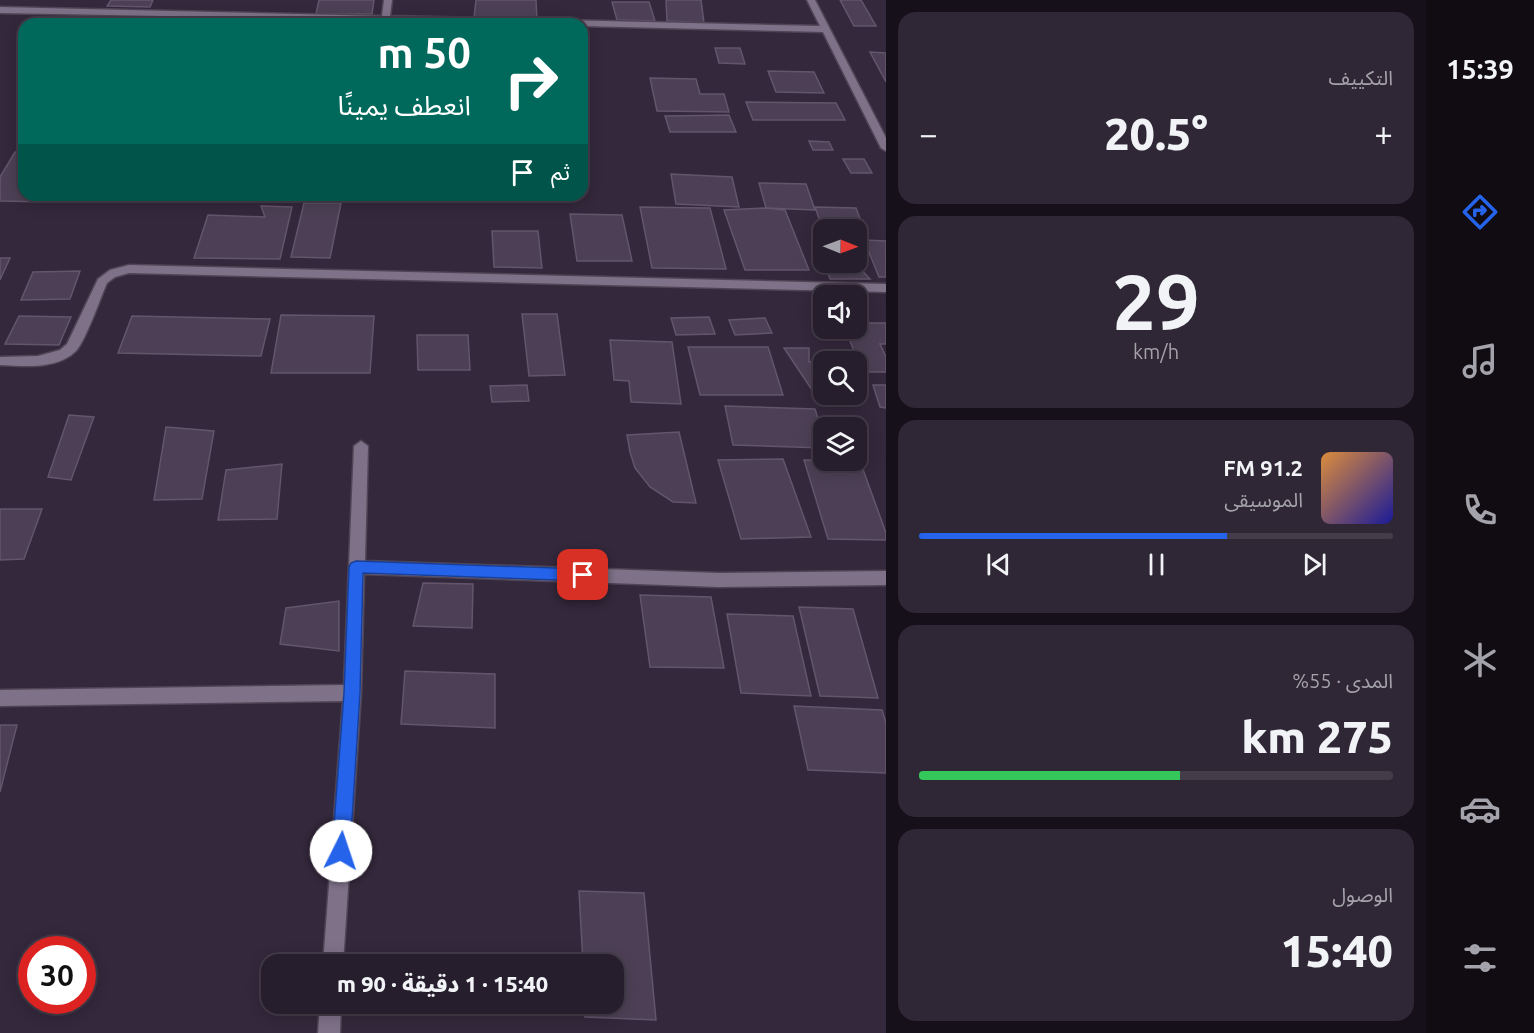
<!DOCTYPE html>
<html lang="ar">
<head>
<meta charset="utf-8">
<style>
	body { margin:0; font-family:Ubuntu,"Noto Sans Arabic",sans-serif; background:#2f2735; color:#f1f3f6; direction:rtl; height:100vh; display:flex; flex-direction:column; font-size:22px; white-space:nowrap }
	* { box-sizing:border-box; margin:0 }
	p { font-size:20px; color:#a4a2aa }
	.icon { flex:none; width:33px; height:33px; fill:none; stroke:currentColor; stroke-width:2; stroke-linecap:round; stroke-linejoin:round }
	.map { position:relative; flex:1; overflow:hidden; direction:ltr }
	.panel { display:flex; flex-direction:column; gap:12px; padding:12px; background:#151019; width:540px }
	.panel>* { flex:none }
	.guide { position:absolute; left:18px; top:18px; width:570px; height:183px; border-radius:18px; box-shadow:0 3px 15px #0003,0 0 0 2px #433c49; direction:rtl; background:#00695c; color:#fff; overflow:hidden }
	.needle { width:39px; rotate:91deg }
	.tools { position:absolute; left:813px; top:219px; display:grid; gap:12px }
	.tools a { display:grid; place-items:center; width:54px; height:54px; border-radius:12px; background:#271e2d; box-shadow:0 3px 15px #0003,0 0 0 2px #433c49; font-size:30px }
	.speed { position:absolute; left:18px; top:936px; display:flex; gap:12px; font-size:30px; font-weight:700; text-align:center }
	.speed>* { display:grid; place-content:center; width:78px; height:78px; border-radius:50%; background:#271e2d; box-shadow:0 3px 15px #0003,0 0 0 2px #433c49; line-height:1 }
	.speed .limit { border:9px solid #d22; background:#fff; color:#111 }
	.pin { position:absolute; display:grid; place-items:center; width:51px; height:51px; color:#fff; margin:-26px; border-radius:12px; box-shadow:0 3px 9px #0006 }
	.me { position:absolute; width:66px; margin:-33px; rotate:4deg; stroke-linejoin:round; filter:drop-shadow(0 0 4px #0008) }
	.turn { display:flex; align-items:center; gap:21px; height:126px; padding:0 18px; font-size:27px }
	.turn .icon { width:78px; height:78px; stroke-width:2.5 }
	.turn b { display:block; font-size:42px; line-height:51px }
	.then { display:flex; align-items:center; height:57px; padding:0 18px; background:#0003; gap:12px; font-size:22px }
	.big { font-size:45px; font-weight:800; line-height:1.1 }
	.panel .tile { flex:1; display:flex; flex-direction:column; justify-content:center; gap:9px; min-width:0; padding:0 21px; border-radius:18px; background:#2f2735 }
	.panel .dial { align-items:center; gap:0 }
	.dial b { font-size:78px; line-height:1 }
	.song { display:flex; align-items:center; gap:18px }
	.cover { width:72px; height:72px; border-radius:9px; background:linear-gradient(135deg,hsl(30 70% 55%),hsl(240 70% 35%)) }
	.played { height:6px; border-radius:3px; background:linear-gradient(90deg,#2563eb 65%,#433c49 65%) }
	.keys { display:flex; justify-content:space-around; direction:ltr }
	.heat { display:flex; justify-content:space-between; align-items:center; font-size:33px; direction:ltr }
	.charge { height:9px; border-radius:4px; background:linear-gradient(90deg,#34c759 55%,#433c49 0) }
	.trip { position:absolute; left:261px; top:954px; width:363px; height:60px; border-radius:18px; background:#271e2d; box-shadow:0 3px 15px #0003,0 0 0 2px #433c49; font-weight:800; line-height:60px; text-align:center; direction:rtl }
	main { display:flex; flex:1; min-height:0 }
	.menu { display:flex; flex-direction:column; width:108px; justify-content:space-around; align-items:center; background:#100c12; color:#a4a2aa }
	.menu .icon { width:42px; height:42px }
	.menu .on { color:#2563eb }
	.menu b { font-size:27px; color:#f1f3f6 }
	.map>svg:first-child { display:block }
</style>
</head>
<body>
<main>
<nav class="menu">
<b>15:39</b>
<svg class="icon on" aria-label="directions" viewBox="0 0 24 24"><path d="M12 3l9 9-9 9-9-9zM9 14v-3h6M13 9l2 2-2 2"/></svg>
<svg class="icon" aria-label="music" viewBox="0 0 24 24"><path d="M9 18V5l10-2v13"/><circle cx="6" cy="18" r="3"/><circle cx="16" cy="16" r="3"/></svg>
<svg class="icon" aria-label="phone" viewBox="0 0 24 24"><path d="M5 4h4l2 5-3 2q2 4 5 5l2-3 5 2v4C11 20 4 13 5 4z"/></svg>
<svg class="icon" aria-label="climate" viewBox="0 0 24 24"><path d="M12 3v18M4 7l16 10M4 17L20 7"/></svg>
<svg class="icon" aria-label="car" viewBox="0 0 24 24"><path d="M5 17H2v-5l4-1 3-4h7l3 4 3 1v5h-3M9 17h6M6 11h13"/><circle cx="7" cy="17" r="2"/><circle cx="17" cy="17" r="2"/></svg>
<svg class="icon" aria-label="filters" viewBox="0 0 24 24"><path d="M4 7h16M4 17h16"/><circle cx="9" cy="7" r="2"/><circle cx="15" cy="17" r="2"/></svg>
</nav>
<section class="panel">
<div class="tile"><p>التكييف</p>
<div class="heat"><a>−</a><b class="big">20.5°</b><a>+</a></div>
</div>
<div class="tile dial"><b>29</b><p>km/h</p></div>
<div class="tile">
<div class="song"><i class="cover"></i><div><b>91.2 FM</b><p>الموسيقى</p></div></div>
<div class="played"></div>
<div class="keys"><svg class="icon" aria-label="previous" viewBox="0 0 24 24"><path d="M18 5L8 12l10 7zM5 5v14"/></svg><svg class="icon" aria-label="pause" viewBox="0 0 24 24"><path d="M8 5v14M16 5v14"/></svg><svg class="icon" aria-label="next" viewBox="0 0 24 24"><path d="M6 5l10 7-10 7zM19 5v14"/></svg></div>
</div>
<div class="tile"><p>المدى · 55%</p><b class="big">275 km</b><div class="charge"></div></div>
<div class="tile"><p>الوصول</p><b class="big">15:40</b></div>
</section>
<div class="map">
<svg width="886" height="1033" viewBox="0 0 886 1033">
	<rect width="100%" height="100%" fill="#34283c"/>
	<!-- building -->
	<g fill="#4d4056" stroke="#63556c" stroke-width="1.5">
		<path d="M111 0H153L150 7 107 6Z"/>
		<path d="M319 0H374L372 14H316Z"/>
		<path d="M476 0H536L537 20 474 18Z"/>
		<path d="M666 0H701L704 23 667 21Z"/>
		<path d="M840 0H861L876 26H854Z"/>
		<path d="M612 2H649L655 21 617 20Z"/>
		<path d="M715 48H740L745 64 719 63Z"/>
		<path d="M870 52 886 53V82Z"/>
		<path d="M768 71 814 72 824 93 776 92Z"/>
		<path d="M650 78 696 79 700 94H724L729 112 657 111Z"/>
		<path d="M746 102 836 103 845 120H753Z"/>
		<path d="M729 115 736 132H670L665 116Z"/>
		<path d="M809 141 829 142 833 150H813Z"/>
		<path d="M15 152H24V195H50L46 202 0 201V177Z"/>
		<path d="M843 159H864L872 173H851Z"/>
		<path d="M671 174 732 177 739 207 676 204Z"/>
		<path d="M759 183 806 184 815 210 766 208Z"/>
		<path d="M304 203H341L330 258 291 257Z"/>
		<path d="M261 206 292 207 280 259 194 258 208 215 265 217Z"/>
		<path d="M640 207 710 208 726 269 652 268Z"/>
		<path d="M815 207 856 208 864 229 822 227Z"/>
		<path d="M766 208 785 210 809 270H745L724 210Z"/>
		<path d="M570 214 622 215 632 261H577Z"/>
		<path d="M492 231H538L542 268 494 267Z"/>
		<path d="M814 240H824V258H823Z"/>
		<path d="M864 240 886 241V277H879Z"/>
		<path d="M0 258H10L0 280Z"/>
		<path d="M825 264H856L870 279H830Z"/>
		<path d="M80 271 70 299 21 300 33 272Z"/>
		<path d="M522 314H557L565 375 529 376Z"/>
		<path d="M281 315 374 316 370 373H271Z"/>
		<path d="M19 316 71 317 59 345 5 344Z"/>
		<path d="M132 316 270 319 261 356 118 353Z"/>
		<path d="M709 317 715 334 676 335 671 318Z"/>
		<path d="M765 318 772 333 735 335 729 320Z"/>
		<path d="M856 323H886V344H880L886 357V372H862L845 328H856Z"/>
		<path d="M417 335H468L470 370H418Z"/>
		<path d="M610 340 672 342 681 404 631 402 629 381 614 380Z"/>
		<path d="M688 347H768L783 395H700Z"/>
		<path d="M784 348H809V362L824 359V394H847L848 400 816 396Z"/>
		<path d="M527 385 529 401 492 402 490 386Z"/>
		<path d="M873 385H886V408L880 407Z"/>
		<path d="M725 406 815 409 824 438V448L733 445Z"/>
		<path d="M69 415 94 417 71 480 48 477Z"/>
		<path d="M166 427 214 431 202 499 154 500Z"/>
		<path d="M679 432 696 503 673 502 650 487 635 468 630 452 627 435Z"/>
		<path d="M783 459 811 537 741 539 718 460Z"/>
		<path d="M804 460 860 461 886 533V540L828 539Z"/>
		<path d="M282 464 277 519 218 520 226 470Z"/>
		<path d="M0 509H42L24 559 0 560Z"/>
		<path d="M423 583 473 584 472 628 413 626Z"/>
		<path d="M640 595 711 597 724 668 650 667Z"/>
		<path d="M339 601V651L280 644 286 608Z"/>
		<path d="M799 607 853 609 878 698 820 696Z"/>
		<path d="M727 614 793 616 811 696 741 693Z"/>
		<path d="M405 671 495 674V728L401 724Z"/>
		<path d="M794 706 882 710 886 723V773L808 770Z"/>
		<path d="M0 725H17L0 792Z"/>
		<path d="M579 891 644 893 656 1020 585 1017V1004H614V964H583Z"/>
	</g>
	<g fill="none" stroke-linecap="round" stroke-linejoin="round">
		<defs>
			<g id="minor">
				<path d="M384 0H392L390 16 820 26 807 0H815L886 138V151L881 148 823 32 582 26V24L0 13V7L382 16Z"/>
				<path d="M129 265 886 284V292L129 273 115 277 107 283C100 299 86 340 76 351 57 370 24 366 0 365V357L38 356 60 350 67 344 98 279 110 270Z"/>
				<path d="M361 441 368 446 365 561 719 573 886 571V585L719 587 364 574 361 693 343 964H323L343 701 0 706V690L344 685 354 446Z"/>
				<path d="M320 1004H341L340 1033H318Z"/>
			</g>
		</defs>
		<!-- minor casing -->
		<use href="#minor" stroke="#504556" stroke-width="3"/>
		<!-- minor -->
		<use href="#minor" fill="#7f7188" fill-rule="evenodd"/>
	</g>
	<!-- route -->
	<path fill="#2563eb" stroke="#184099" stroke-width="1.5" d="M356 561 583 569 588 571 591 575 588 579 583 581 363 573 360 693 350 851 347 858 341 860 335 858 332 851 344 693 349 567 351 563Z"/>
</svg>
<div class="tools">
<a><svg class="needle" viewBox="-14 -14 28 28"><path d="M0-13l5 13h-10z" fill="#e53935"/><path d="M0 13l5-13h-10z" fill="#a4a2aa"/></svg></a>
<a><svg class="icon" aria-label="sound" viewBox="0 0 24 24"><path d="M4 9h4l5-4v14l-5-4H4zM17 9q2 3 0 6"/></svg></a>
<a><svg class="icon" aria-label="search" viewBox="0 0 24 24"><circle cx="10" cy="10" r="6"/><path d="M15 15l6 6"/></svg></a>
<a><svg class="icon" aria-label="layers" viewBox="0 0 24 24"><path d="M12 4l9 5-9 5-9-5zM3 14l9 5 9-5"/></svg></a>
</div>
<div class="speed"><div class="limit">30</div></div>
<div class="pin" style="left:583px;top:575px;background:#d93025"><svg class="icon" aria-label="arrive" viewBox="0 0 24 24"><path d="M6 21V4h12l-3 4 3 4H6"/></svg></div>
<svg class="me" style="left:341px;top:851px" viewBox="-20 -20 40 40"><circle r="19" fill="#fff"/><path d="M0-13L10 11 0 6-10 11z" fill="#2563eb"/></svg>
<div class="trip">15:40 · 1 دقيقة · 90 m</div>
<div class="guide">
<div class="turn"><svg class="icon" aria-label="right" viewBox="0 0 24 24"><path d="M7 20v-9h11M14 6l5 5-5 5"/></svg><div><b>50 m</b>انعطف يمينًا</div></div>
<div class="then">ثم<svg class="icon" aria-label="arrive" viewBox="0 0 24 24"><path d="M6 21V4h12l-3 4 3 4H6"/></svg></div>
</div>
</div>
</main>
</body>
</html>
